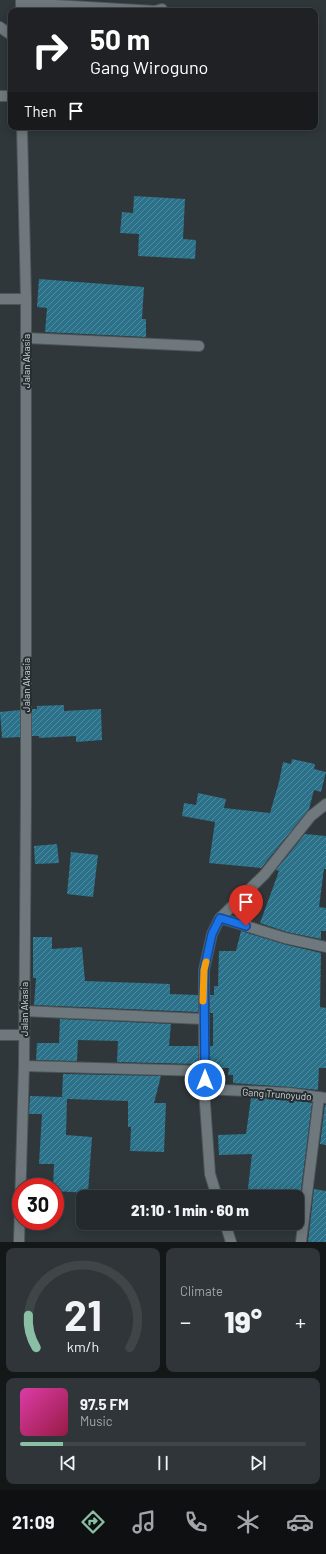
<!DOCTYPE html>
<html lang="en">
<head>
<meta charset="utf-8">
<style>
	body { margin:0; font-family:Barlow,sans-serif; background:#2f3538; color:#f1f3f6; height:100vh; display:flex; flex-direction:column; font-size:15px; white-space:nowrap }
	* { box-sizing:border-box; margin:0 }
	p { font-size:13px; color:#a3a6a9 }
	.icon { flex:none; width:22px; height:22px; fill:none; stroke:currentColor; stroke-width:2; stroke-linecap:round; stroke-linejoin:round }
	.map { position:relative; height:1242px; overflow:hidden }
	.side { display:flex; flex-direction:column; gap:6px; padding:6px; background:#131718; flex:1 }
	.side>* { flex:none }
	.hud { position:absolute; left:8px; top:8px; width:310px; height:122px; border-radius:8px; box-shadow:0 2px 10px #0003,0 0 0 1px #404548; background:#202124; color:#fff; overflow:hidden }
	.speed { position:absolute; left:12px; top:1178px; display:flex; gap:8px; font-size:20px; font-weight:700; text-align:center }
	.speed>* { display:grid; place-content:center; width:52px; height:52px; border-radius:50%; background:#23292c; box-shadow:0 2px 10px #0003,0 0 0 1px #404548; line-height:1 }
	.speed .limit { border:6px solid #d22; background:#fff; color:#111 }
	.pin { position:absolute; display:grid; place-items:center; width:34px; height:34px; color:#fff; margin:-41px -17px; border-radius:50% 50% 50% 0; rotate:-45deg; box-shadow:0 0 4px #0007 }
	.pin .icon { rotate:45deg }
	.me { position:absolute; width:44px; margin:-22px; rotate:0deg; stroke-linejoin:round; filter:drop-shadow(0 0 3px #0008) }
	.turn { display:flex; align-items:center; gap:14px; height:84px; padding:0 16px; font-size:18px }
	.turn .icon { width:52px; height:52px; stroke-width:2.5 }
	.turn b { display:block; font-size:28px; line-height:34px }
	.then { display:flex; align-items:center; height:38px; padding:0 16px; background:#0003; gap:8px; font-size:15px }
	.big { font-size:30px; font-weight:800; line-height:1.1 }
	.side .card { flex:1; display:flex; flex-direction:column; justify-content:center; gap:6px; min-width:0; padding:0 14px; border-radius:8px; background:#2f3538 }
	.side .dial { align-items:center; gap:0 }
	.dial svg { height:104px; overflow:visible; fill:none; stroke:#404548; stroke-width:7; stroke-linecap:round; text-anchor:middle }
	.dial text { fill:#f1f3f6; stroke:none }
	.song { display:flex; align-items:center; gap:12px }
	.cover { width:48px; height:48px; border-radius:6px; background:linear-gradient(135deg,hsl(320 70% 55%),hsl(340 70% 35%)) }
	.played { height:4px; border-radius:2px; background:linear-gradient(90deg,#8abfa5 15%,#404548 15%) }
	.keys { display:flex; justify-content:space-around; direction:ltr }
	.heat { display:flex; justify-content:space-between; align-items:center; font-size:22px; direction:ltr }
	.side .tiles { flex:1; display:grid; gap:6px; grid-template-columns:1fr 1fr }
	.card:last-child { grid-column:span 2 }
	.trip { position:absolute; left:76px; top:1190px; width:228px; height:40px; border-radius:8px; background:#23292c; box-shadow:0 2px 10px #0003,0 0 0 1px #404548; font-weight:800; line-height:40px; text-align:center }
	.menu { display:flex; height:64px; justify-content:space-around; align-items:center; background:#0e1012; color:#a3a6a9 }
	.menu .icon { width:28px; height:28px }
	.menu .on { color:#8abfa5 }
	.menu b { font-size:18px; color:#f1f3f6 }
	.map>svg:first-child { display:block }
</style>
</head>
<body>
<div class="map">
<svg width="326" height="1242" viewBox="0 0 326 1242">
	<defs>
		<pattern id="building-hatch" width="6" height="6" patternUnits="userSpaceOnUse"><rect width="6" height="6" fill="#2a7189"/><path d="M-1 1l2-2M0 6l6-6M5 7l2-2" fill="none" stroke="#528b9e"/></pattern>
	</defs>
	<rect width="100%" height="100%" fill="#2f373b"/>
	<!-- building -->
	<g fill="url(#building-hatch)">
		<path d="M134 196 185 199 183 239 196 240 195 259 138 256 139 234 120 233 122 212 133 213Z"/>
		<path d="M39 279 144 287 142 319H146V337L45 332 47 308 37 307Z"/>
		<path d="M64 705V711L101 709 102 740 76 742V736L39 738V736H32V709H37V706Z"/>
		<path d="M20 710V737L2 738 0 712Z"/>
		<path d="M292 759 315 764 314 769 326 772 321 792 314 790 309 809 261 868 209 863 215 822 182 816 184 803 196 805 198 793 226 799 224 808 270 813 279 782 283 762 291 764Z"/>
		<path d="M305 834 326 836V869H324L319 907 326 908V931H321V939L287 932 260 923 279 871 276 870Z"/>
		<path d="M57 844 59 863 35 864 34 846Z"/>
		<path d="M71 852 98 855 93 897 67 894Z"/>
		<path d="M241 931 283 944 321 953 320 1007 326 1008V1068H319L318 1090 289 1087 233 1083V1075H228L229 1068H210V1046H213V1013H210V995H214V986H218L219 951H236Z"/>
		<path d="M33 937H52V949L82 947 85 981 170 984V994L198 995V1012L34 1005 36 978H33Z"/>
		<path d="M60 1019 171 1024 169 1046H198V1064L117 1062 118 1041 78 1040 77 1061 36 1060 37 1043H59Z"/>
		<path d="M63 1074 161 1076 154 1103H166L164 1152 130 1151 131 1127H128V1101L67 1099 66 1135 92 1137 88 1193 55 1191V1187H53L54 1164H39L42 1114H29L30 1096 62 1097Z"/>
		<path d="M251 1098 288 1099 312 1103 297 1221V1197H247L252 1154 219 1155 218 1135 246 1134Z"/>
		<path d="M325 1105H326V1145L320 1144Z"/>
		<path d="M314 1189 326 1191V1242H308Z"/>
	</g>
	<g fill="none" stroke-linecap="round" stroke-linejoin="round">
		<defs>
			<path id="lane" d="M21 3 155 11 162 9"/>
			<g id="street">
				<path d="M21 11V0"/>
				<path d="M0 96H11"/>
				<path d="M0 299H26"/>
				<path d="M26 338 199 346"/>
				<path d="M220 918 285 938 326 947"/>
				<path d="M24 1011 203 1019"/>
				<path d="M0 1035H24"/>
				<path d="M24 1066 205 1071"/>
				<path d="M204 1089 289 1093 326 1098"/>
				<path d="M217 1197 210 1174 204 1089V970L212 934 220 918 264 875 311 816 326 804"/>
				<path d="M225 1223 231 1242"/>
				<path d="M301 1242 319 1097"/>
			</g>
			<g id="secondary">
				<path d="M0 27 11 35"/>
				<path d="M19 1242 24 1066 26 795V299L22 127"/>
			</g>
		</defs>
		<!-- lane casing -->
		<use href="#lane" stroke="#4d5558" stroke-width="12"/>
		<!-- street casing -->
		<use href="#street" stroke="#4d5558" stroke-width="12"/>
		<!-- secondary casing -->
		<use href="#secondary" stroke="#4d5558" stroke-width="12"/>
		<!-- lane -->
		<use href="#lane" stroke="#6f797d" stroke-width="10"/>
		<!-- street -->
		<use href="#street" stroke="#6f797d" stroke-width="10"/>
		<!-- secondary -->
		<use href="#secondary" stroke="#6f797d" stroke-width="10"/>
	</g>
	<g fill="none" stroke-linecap="round" stroke-linejoin="round">
		<defs>
			<path id="route" d="M205 1080 204 970 212 934 220 918 246 926"/>
		</defs>
		<!-- route casing -->
		<use href="#route" stroke="#114b97" stroke-width="10"/>
		<!-- route -->
		<use href="#route" stroke="#1a73e8" stroke-width="7"/>
		<!-- slow -->
		<path stroke="#f59e0b" stroke-width="7" d="M203 1001 204 970 206 962"/>
	</g>
	<g text-anchor="middle" stroke-width="4" stroke-linejoin="round" paint-order="stroke">
		<!-- street labels -->
		<g font-size="10" fill="#ced3d5" stroke="#252d30">
			<text transform="translate(26 361) rotate(-90)" y="4">Jalan Akasia</text>
			<text transform="translate(26 685) rotate(-90)" y="4">Jalan Akasia</text>
			<text transform="translate(24 1009) rotate(-90)" y="4">Jalan Akasia</text>
			<text transform="translate(277 1094) rotate(4)" y="4">Gang Trunoyudo</text>
		</g>
	</g>
</svg>
<div class="speed"><div class="limit">30</div></div>
<div class="pin" style="left:246px;top:926px;background:#d93025"><svg class="icon" aria-label="arrive" viewBox="0 0 24 24"><path d="M6 21V4h12l-3 4 3 4H6"/></svg></div>
<svg class="me" style="left:205px;top:1080px" viewBox="-20 -20 40 40"><circle r="17" fill="#1a73e8" stroke="#fff" stroke-width="3"/><path d="M0-11L8 9 0 5-8 9z" fill="#fff"/></svg>
<div class="trip">21:10 · 1 min · 60 m</div>
<div class="hud">
<div class="turn"><svg class="icon" aria-label="right" viewBox="0 0 24 24"><path d="M7 20v-9h11M14 6l5 5-5 5"/></svg><div><b>50 m</b>Gang Wiroguno</div></div>
<div class="then">Then<svg class="icon" aria-label="arrive" viewBox="0 0 24 24"><path d="M6 21V4h12l-3 4 3 4H6"/></svg></div>
</div>
</div>
<section class="side">
<div class="tiles">
<div class="card dial"><svg viewBox="0 0 100 80">
<path d="M14 69A42 42 0 1 1 86 69"/>
<path d="M14 69A42 42 0 0 1 8 44" stroke="#8abfa5"/>
<text x="50" y="56" font-size="32" font-weight="700">21</text>
<text x="50" y="72" font-size="11">km/h</text>
</svg></div>
<div class="card"><p>Climate</p>
<div class="heat"><a>−</a><b class="big">19°</b><a>+</a></div>
</div>
<div class="card">
<div class="song"><i class="cover"></i><div><b>97.5 FM</b><p>Music</p></div></div>
<div class="played"></div>
<div class="keys"><svg class="icon" aria-label="previous" viewBox="0 0 24 24"><path d="M18 5L8 12l10 7zM5 5v14"/></svg><svg class="icon" aria-label="pause" viewBox="0 0 24 24"><path d="M8 5v14M16 5v14"/></svg><svg class="icon" aria-label="next" viewBox="0 0 24 24"><path d="M6 5l10 7-10 7zM19 5v14"/></svg></div>
</div>
</div>
</section>
<nav class="menu">
<b>21:09</b>
<svg class="icon on" aria-label="directions" viewBox="0 0 24 24"><path d="M12 3l9 9-9 9-9-9zM9 14v-3h6M13 9l2 2-2 2"/></svg>
<svg class="icon" aria-label="music" viewBox="0 0 24 24"><path d="M9 18V5l10-2v13"/><circle cx="6" cy="18" r="3"/><circle cx="16" cy="16" r="3"/></svg>
<svg class="icon" aria-label="phone" viewBox="0 0 24 24"><path d="M5 4h4l2 5-3 2q2 4 5 5l2-3 5 2v4C11 20 4 13 5 4z"/></svg>
<svg class="icon" aria-label="climate" viewBox="0 0 24 24"><path d="M12 3v18M4 7l16 10M4 17L20 7"/></svg>
<svg class="icon" aria-label="car" viewBox="0 0 24 24"><path d="M5 17H2v-5l4-1 3-4h7l3 4 3 1v5h-3M9 17h6M6 11h13"/><circle cx="7" cy="17" r="2"/><circle cx="17" cy="17" r="2"/></svg>
</nav>
</body>
</html>
